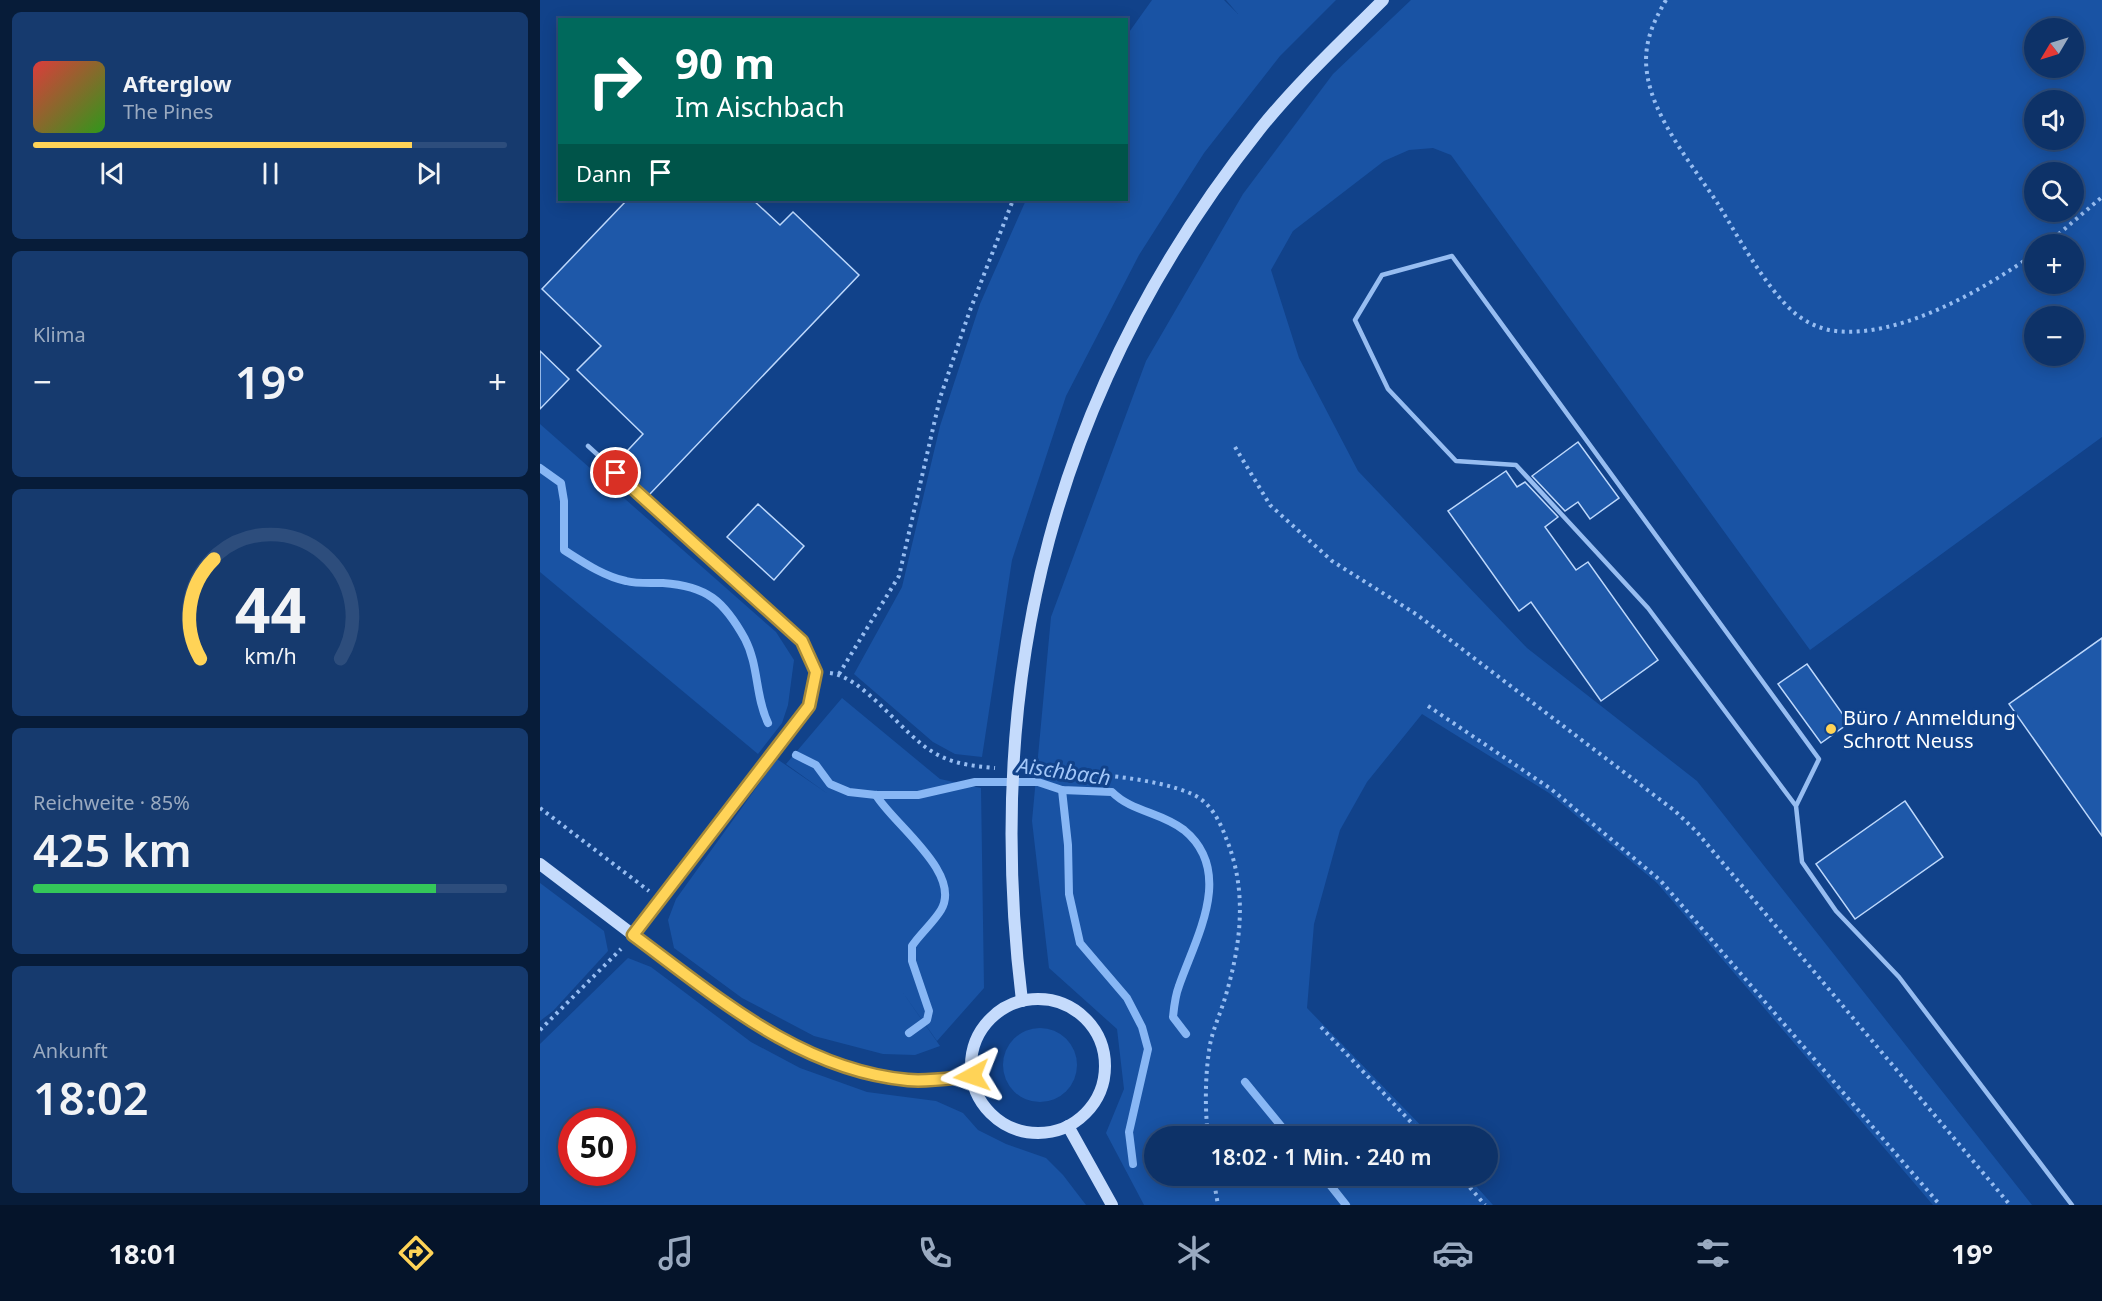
<!DOCTYPE html>
<html lang="de">
<head>
<meta charset="utf-8">
<style>
	body { margin:0; font-family:"Noto Sans",sans-serif; background:#163a6e; color:#f1f3f6; height:100vh; display:flex; flex-direction:column; font-size:22px; white-space:nowrap }
	* { box-sizing:border-box; margin:0 }
	p { font-size:20px; color:#9aaac0 }
	.icon { flex:none; width:33px; height:33px; fill:none; stroke:currentColor; stroke-width:2; stroke-linecap:round; stroke-linejoin:round }
	.map { position:relative; flex:1; overflow:hidden }
	.details { display:flex; flex-direction:column; gap:12px; padding:12px; background:#071c39; width:540px }
	.details>* { flex:none }
	.guide { position:absolute; left:18px; top:18px; width:570px; height:183px; border-radius:0px; box-shadow:0 3px 15px #0003,0 0 0 2px #2d4d7c; background:#00695c; color:#fff; overflow:hidden }
	.needle { width:39px; rotate:232deg }
	.tools { position:absolute; left:1484px; top:18px; display:grid; gap:12px }
	.tools a { display:grid; place-items:center; width:60px; height:60px; border-radius:50%; background:#0d3268; box-shadow:0 3px 15px #0003,0 0 0 2px #2d4d7c; font-size:30px }
	.speed { position:absolute; left:18px; top:1108px; display:flex; gap:12px; font-size:30px; font-weight:700; text-align:center }
	.speed>* { display:grid; place-content:center; width:78px; height:78px; border-radius:50%; background:#0d3268; box-shadow:0 3px 15px #0003,0 0 0 2px #2d4d7c; line-height:1 }
	.speed .limit { border:9px solid #d22; background:#fff; color:#111 }
	.pin { position:absolute; display:grid; place-items:center; width:51px; height:51px; color:#fff; margin:-26px; border:3px solid #fff; border-radius:50%; box-shadow:0 2px 6px #0007 }
	.me { position:absolute; width:66px; margin:-33px; rotate:265deg; stroke-linejoin:round; filter:drop-shadow(0 0 4px #0008) }
	.turn { display:flex; align-items:center; gap:21px; height:126px; padding:0 18px; font-size:27px }
	.turn .icon { width:78px; height:78px; stroke-width:2.5 }
	.turn b { display:block; font-size:42px; line-height:51px }
	.then { display:flex; align-items:center; height:57px; padding:0 18px; background:#0003; gap:12px; font-size:22px }
	.big { font-size:45px; font-weight:600; line-height:1.1 }
	.details .tile { flex:1; display:flex; flex-direction:column; justify-content:center; gap:9px; min-width:0; padding:0 21px; border-radius:9px; background:#163a6e }
	.details .dial { align-items:center; gap:0 }
	.dial svg { height:156px; overflow:visible; fill:none; stroke:#2d4d7c; stroke-width:7; stroke-linecap:round; text-anchor:middle }
	.dial text { fill:#f1f3f6; stroke:none }
	.song { display:flex; align-items:center; gap:18px }
	.cover { width:72px; height:72px; border-radius:9px; background:linear-gradient(135deg,hsl(0 70% 55%),hsl(110 70% 35%)) }
	.played { height:6px; border-radius:3px; background:linear-gradient(90deg,#ffd357 80%,#2d4d7c 80%) }
	.keys { display:flex; justify-content:space-around; direction:ltr }
	.heat { display:flex; justify-content:space-between; align-items:center; font-size:33px; direction:ltr }
	.charge { height:9px; border-radius:4px; background:linear-gradient(90deg,#34c759 85%,#2d4d7c 0) }
	.trip { position:absolute; left:604px; top:1126px; width:354px; height:60px; border-radius:30px; background:#0d3268; box-shadow:0 3px 15px #0003,0 0 0 2px #2d4d7c; font-weight:600; line-height:60px; text-align:center }
	.tab-bar { display:flex; height:96px; justify-content:space-around; align-items:center; background:#05142a; color:#9aaac0 }
	.tab-bar .icon { width:42px; height:42px }
	.tab-bar .current { color:#ffd357 }
	.tab-bar b { font-size:27px; color:#f1f3f6 }
	main { display:flex; flex:1; min-height:0 }
	.map>svg:first-child { display:block }
</style>
</head>
<body>
<main>
<section class="details">
<div class="tile">
<div class="song"><i class="cover"></i><div><b>Afterglow</b><p>The Pines</p></div></div>
<div class="played"></div>
<div class="keys"><svg class="icon" aria-label="previous" viewBox="0 0 24 24"><path d="M18 5L8 12l10 7zM5 5v14"/></svg><svg class="icon" aria-label="pause" viewBox="0 0 24 24"><path d="M8 5v14M16 5v14"/></svg><svg class="icon" aria-label="next" viewBox="0 0 24 24"><path d="M6 5l10 7-10 7zM19 5v14"/></svg></div>
</div>
<div class="tile"><p>Klima</p>
<div class="heat"><a>−</a><b class="big">19°</b><a>+</a></div>
</div>
<div class="tile dial"><svg viewBox="0 0 100 80">
<path d="M14 69A42 42 0 1 1 86 69"/>
<path d="M14 69A42 42 0 0 1 21 18" stroke="#ffd357"/>
<text x="50" y="56" font-size="32" font-weight="700">44</text>
<text x="50" y="72" font-size="11">km/h</text>
</svg></div>
<div class="tile"><p>Reichweite · 85%</p><b class="big">425 km</b><div class="charge"></div></div>
<div class="tile"><p>Ankunft</p><b class="big">18:02</b></div>
</section>
<div class="map">
<svg width="1562" height="1205" viewBox="0 0 1562 1205">
	<rect width="100%" height="100%" fill="#11428a"/>
	<!-- green -->
	<g fill="#1953a4" fill-rule="evenodd">
		<path d="M612 0H684L698 14 686 0H796L740 56 664 153 599 255 526 396 472 560 442 757 415 754 393 742 314 674 362 587 400 426 440 304 486 200H586L587 35Z"/>
		<path d="M871 0H1562V437L1270 650 911 155 893 148 869 150 844 161 753 231 731 270 759 358 818 471 987 648 1157 781 1492 1205H1393L1117 883 1009 793 882 714 827 782 800 830 774 924 767 1008 892 1137H615V1176H927L953 1205H604L566 1133 584 1089 577 1029 509 968 492 821 511 617 606 361 703 194 793 74ZM1494 28H1533V68H1494ZM1494 100H1533V140H1494ZM1494 172H1533V212H1494ZM1494 244H1533V284H1494ZM1494 316H1533V356H1494Z"/>
		<path d="M0 424 236 632 254 660 248 705 242 723 218 754 0 572Z"/>
		<path d="M302 698 400 779 441 788 444 988 397 1041 361 990 400 1046 375 1055 343 1054 274 1036 202 998 134 948 128 920 136 899 237 759 288 794 246 764Z"/>
		<path d="M0 883 64 931 68 951 13 1011 0 1021Z"/>
		<path d="M88 958 111 967 211 1042 260 1068 327 1092 396 1101 423 1113 438 1130 466 1144 506 1158 523 1175 546 1205H0V1044ZM32 1122H82V1173H32Z"/>
		<circle cx="500" cy="1065" r="37"/>
	</g>
	<g fill="none" stroke-linecap="round" stroke-linejoin="round">
		<!-- stream -->
		<g stroke="#88b7f5" stroke-width="8">
			<path d="M0 468 21 483 24 501V550C43 562 63 576 86 581 97 584 111 583 123 583 167 586 184 601 205 639 219 666 215 696 228 723"/>
			<path d="M256 755 276 765 290 784 309 792 336 795H378L435 782H498L522 790 572 792C592 812 621 812 644 830 695 872 656 937 639 986 635 996 634 1007 633 1017L646 1034"/>
			<path d="M522 790 528 845 529 894 540 943 587 998 602 1027 608 1049 589 1132 593 1164"/>
			<path d="M336 795C352 823 423 873 401 910 393 923 380 934 372 946V961L389 1011 387 1020 369 1033"/>
			<path d="M705 1082 750 1137"/>
			<path d="M783 1176 806 1205"/>
		</g>
	</g>
	<!-- building -->
	<g fill="#1e58a9" stroke="#bdd8fc" stroke-width="1.5">
		<path d="M87 200H213L240 225 253 212 319 275 109 495 75 464 103 434 37 370 61 346 2 289Z"/>
		<path d="M0 351 29 379 0 409Z"/>
		<path d="M1038 442 1079 498 1050 519 1038 502 1025 511 992 476Z"/>
		<path d="M966 471 977 487 985 482 1018 517 1005 527 1036 570 1048 562 1118 660 1061 701 991 602 979 611 908 511Z"/>
		<path d="M218 504 264 546 234 580 187 537Z"/>
		<path d="M1562 638V836L1469 704Z"/>
		<path d="M1267 664 1309 723 1281 743 1238 684Z"/>
		<path d="M1365 801 1403 857 1315 919 1276 864Z"/>
	</g>
	<g fill="none" stroke-linecap="round" stroke-linejoin="round">
		<!-- path -->
		<g stroke="#97bdf1" stroke-width="4" stroke-dasharray="3 4.5" stroke-linecap="butt">
			<path d="M1126 0C1112 24 1103 45 1107 73 1113 118 1153 166 1178 204 1199 238 1219 276 1247 306 1259 318 1272 326 1289 330 1354 342 1443 290 1494 254"/>
			<path d="M1507 244 1562 197"/>
			<path d="M695 447 730 505 792 561 876 614 1135 811 1156 831 1470 1205"/>
			<path d="M290 673C324 677 363 735 393 752 412 764 433 766 455 768"/>
			<path d="M299 674 359 576 400 398 429 313 473 200"/>
			<path d="M888 706 1011 789 1120 880 1400 1205"/>
			<path d="M493 770C538 773 614 776 654 795 671 803 680 822 686 838 708 891 701 945 685 998 680 1015 671 1033 669 1051 665 1079 665 1109 668 1137"/>
			<path d="M0 808 109 891"/>
			<path d="M781 1027 885 1137"/>
			<path d="M0 1030 81 949"/>
			<path d="M673 1176 678 1205"/>
			<path d="M920 1176 945 1205"/>
		</g>
		<!-- lane -->
		<g stroke="#97bdf1" stroke-width="4.5">
			<path d="M48 446 262 641 276 672 269 706 94 934"/>
			<path d="M1256 806 1279 759 912 256 842 275 815 320 848 389 916 461 976 465 1108 608 1256 806 1262 862 1296 911 1359 977 1532 1205"/>
		</g>
		<!-- secondary -->
		<g stroke="#c5dbfc" stroke-width="12">
			<path d="M0 864C45 898 89 932 134 966 205 1018 277 1072 368 1080 388 1082 411 1078 432 1076"/>
			<circle cx="498" cy="1066" r="67"/>
			<path d="M482 1001C442 675 515 387 720 129 757 83 801 42 843 0"/>
			<path d="M528 1126 572 1205"/>
		</g>
	</g>
	<g fill="none" stroke-linecap="round" stroke-linejoin="round">
		<defs>
			<path id="route" d="M76 473 262 641 276 672 269 706 93 935C177 997 260 1070 368 1080 388 1082 411 1078 432 1076"/>
		</defs>
		<!-- route casing -->
		<use href="#route" stroke="#a68939" stroke-width="15"/>
		<!-- route -->
		<use href="#route" stroke="#ffd357" stroke-width="10"/>
	</g>
	<!-- markers -->
	<circle fill="#ffd357" stroke="#11428a" stroke-width="2" cx="1291" cy="729" r="6"/>
	<g text-anchor="middle" stroke-width="6" stroke-linejoin="round" paint-order="stroke">
		<!-- poi labels -->
		<g font-size="20" fill="#fff" stroke="#11428a" text-anchor="start">
			<text x="1303" y="725">Büro / Anmeldung<tspan x="1303" dy="23">Schrott Neuss</tspan></text>
		</g>
		<!-- water labels -->
		<g font-size="21" font-style="italic" fill="#a2c7f9" stroke="#11428a">
			<text transform="translate(524 772) rotate(8)" y="7">Aischbach</text>
		</g>
	</g>
</svg>
<div class="tools">
<a><svg class="needle" viewBox="-14 -14 28 28"><path d="M0-13l5 13h-10z" fill="#e53935"/><path d="M0 13l5-13h-10z" fill="#9aaac0"/></svg></a>
<a><svg class="icon" aria-label="sound" viewBox="0 0 24 24"><path d="M4 9h4l5-4v14l-5-4H4zM17 9q2 3 0 6"/></svg></a>
<a><svg class="icon" aria-label="search" viewBox="0 0 24 24"><circle cx="10" cy="10" r="6"/><path d="M15 15l6 6"/></svg></a>
<a>+</a>
<a>−</a>
</div>
<div class="speed"><div class="limit">50</div></div>
<div class="pin" style="left:76px;top:473px;background:#d93025"><svg class="icon" aria-label="arrive" viewBox="0 0 24 24"><path d="M6 21V4h12l-3 4 3 4H6"/></svg></div>
<svg class="me" style="left:432px;top:1076px" viewBox="-20 -20 40 40"><path d="M0-17L14 15 0 8-14 15z" fill="#ffd357" stroke="#fff" stroke-width="4"/></svg>
<div class="trip">18:02 · 1 Min. · 240 m</div>
<div class="guide">
<div class="turn"><svg class="icon" aria-label="right" viewBox="0 0 24 24"><path d="M7 20v-9h11M14 6l5 5-5 5"/></svg><div><b>90 m</b>Im Aischbach</div></div>
<div class="then">Dann<svg class="icon" aria-label="arrive" viewBox="0 0 24 24"><path d="M6 21V4h12l-3 4 3 4H6"/></svg></div>
</div>
</div>
</main>
<nav class="tab-bar">
<b>18:01</b>
<svg class="icon current" aria-label="directions" viewBox="0 0 24 24"><path d="M12 3l9 9-9 9-9-9zM9 14v-3h6M13 9l2 2-2 2"/></svg>
<svg class="icon" aria-label="music" viewBox="0 0 24 24"><path d="M9 18V5l10-2v13"/><circle cx="6" cy="18" r="3"/><circle cx="16" cy="16" r="3"/></svg>
<svg class="icon" aria-label="phone" viewBox="0 0 24 24"><path d="M5 4h4l2 5-3 2q2 4 5 5l2-3 5 2v4C11 20 4 13 5 4z"/></svg>
<svg class="icon" aria-label="climate" viewBox="0 0 24 24"><path d="M12 3v18M4 7l16 10M4 17L20 7"/></svg>
<svg class="icon" aria-label="car" viewBox="0 0 24 24"><path d="M5 17H2v-5l4-1 3-4h7l3 4 3 1v5h-3M9 17h6M6 11h13"/><circle cx="7" cy="17" r="2"/><circle cx="17" cy="17" r="2"/></svg>
<svg class="icon" aria-label="filters" viewBox="0 0 24 24"><path d="M4 7h16M4 17h16"/><circle cx="9" cy="7" r="2"/><circle cx="15" cy="17" r="2"/></svg>
<b>19°</b>
</nav>
</body>
</html>
